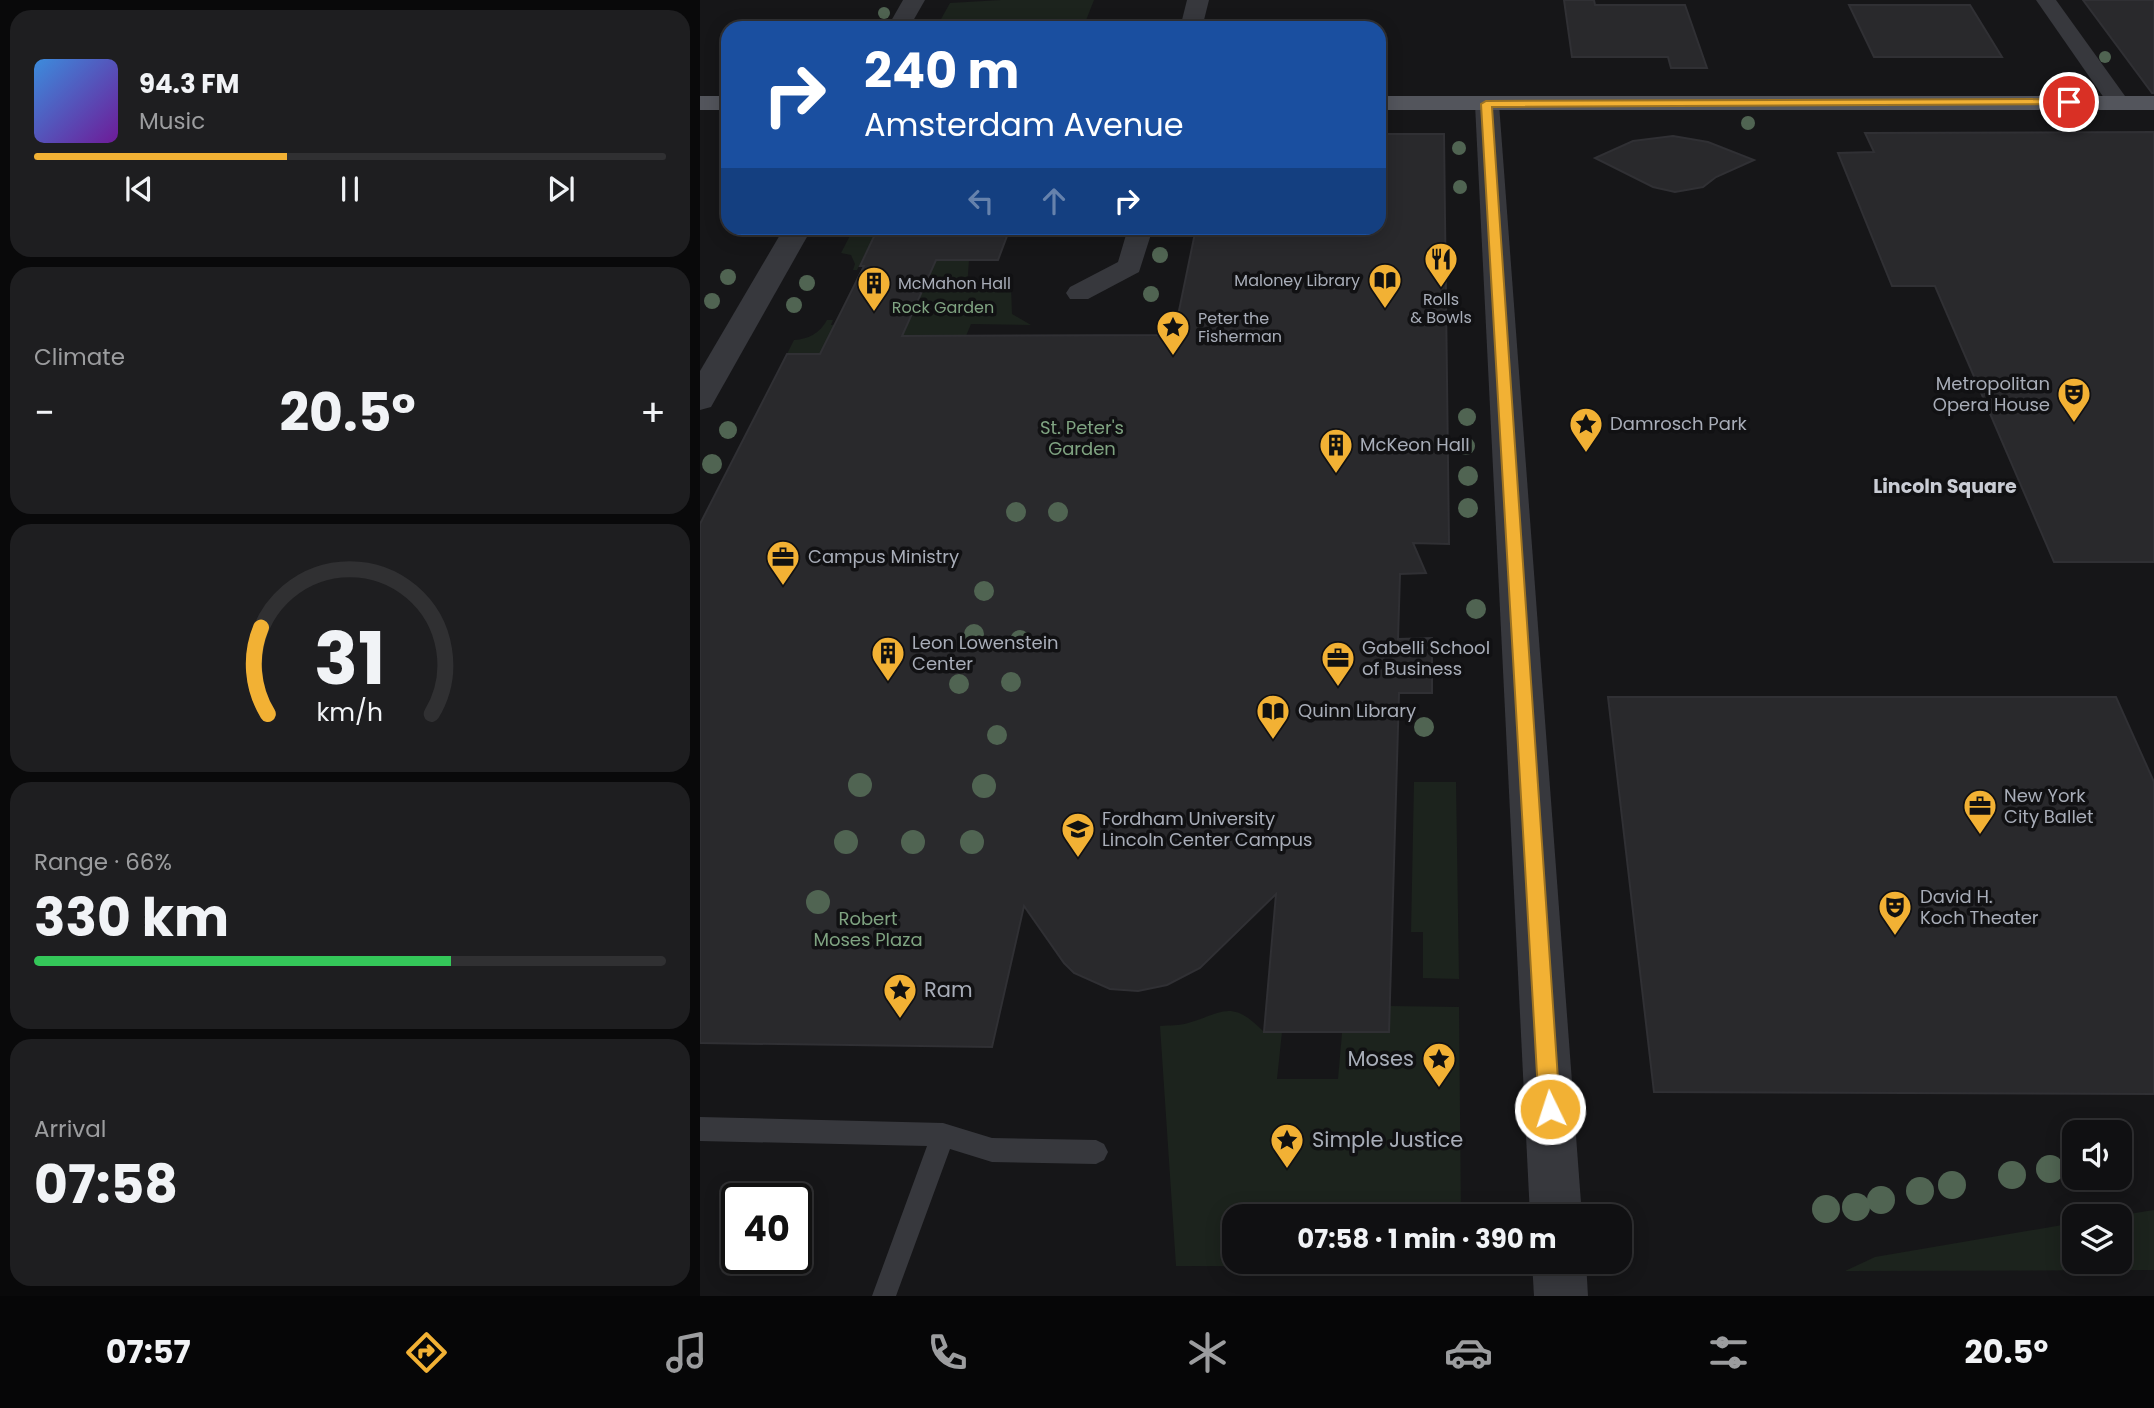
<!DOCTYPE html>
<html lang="en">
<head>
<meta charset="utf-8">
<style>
	body { margin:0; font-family:Poppins,sans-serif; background:#1e1e20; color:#f1f3f6; height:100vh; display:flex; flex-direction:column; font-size:26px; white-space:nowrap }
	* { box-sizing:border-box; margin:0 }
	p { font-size:23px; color:#9c9d9f }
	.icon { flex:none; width:38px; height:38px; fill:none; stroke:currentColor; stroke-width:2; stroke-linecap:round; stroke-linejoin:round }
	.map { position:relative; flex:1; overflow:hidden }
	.drawer { display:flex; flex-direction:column; gap:10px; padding:10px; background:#09090a; width:700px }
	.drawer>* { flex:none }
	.guide { position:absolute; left:21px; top:21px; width:665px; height:214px; border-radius:21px; box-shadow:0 4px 18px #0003,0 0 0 2px #303032; background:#1a4fa0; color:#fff; overflow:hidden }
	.tools { position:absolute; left:1362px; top:1120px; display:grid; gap:14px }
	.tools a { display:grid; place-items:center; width:70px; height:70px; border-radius:14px; background:#101012; box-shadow:0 4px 18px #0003,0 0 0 2px #303032; font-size:35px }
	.speed { position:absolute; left:21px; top:1183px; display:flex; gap:14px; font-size:35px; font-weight:700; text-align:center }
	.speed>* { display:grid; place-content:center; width:91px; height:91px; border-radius:50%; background:#101012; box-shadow:0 4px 18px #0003,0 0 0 2px #303032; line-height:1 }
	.speed .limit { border:4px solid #111; border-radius:10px; background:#fff; color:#111 }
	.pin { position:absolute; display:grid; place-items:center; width:60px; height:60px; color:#fff; margin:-30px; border:4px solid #fff; border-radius:50%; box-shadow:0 2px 7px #0007 }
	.me { position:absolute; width:77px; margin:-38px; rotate:356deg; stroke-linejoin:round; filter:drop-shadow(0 0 5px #0008) }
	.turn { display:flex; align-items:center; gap:24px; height:147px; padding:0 28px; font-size:32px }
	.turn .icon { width:91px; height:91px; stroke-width:2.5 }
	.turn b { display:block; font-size:49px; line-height:60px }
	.lanes { display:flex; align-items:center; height:66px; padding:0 28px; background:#0003; justify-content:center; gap:35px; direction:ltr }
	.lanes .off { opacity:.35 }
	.big { font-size:52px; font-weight:700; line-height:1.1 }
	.drawer .widget { flex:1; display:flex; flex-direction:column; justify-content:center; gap:10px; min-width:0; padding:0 24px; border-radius:21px; background:#1e1e20 }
	.drawer .dial { align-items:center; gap:0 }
	.dial svg { height:182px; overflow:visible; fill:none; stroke:#303032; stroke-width:7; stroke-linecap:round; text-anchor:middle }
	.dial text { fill:#f1f3f6; stroke:none }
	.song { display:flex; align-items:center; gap:21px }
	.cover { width:84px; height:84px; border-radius:10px; background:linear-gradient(135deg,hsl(210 70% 55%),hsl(280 70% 35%)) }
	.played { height:7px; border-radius:4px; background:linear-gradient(90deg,#f2b134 40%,#303032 40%) }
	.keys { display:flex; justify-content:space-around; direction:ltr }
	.heat { display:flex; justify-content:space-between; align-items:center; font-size:38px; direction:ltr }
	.charge { height:10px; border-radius:5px; background:linear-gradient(90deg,#34c759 66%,#303032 0) }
	.trip { position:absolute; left:522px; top:1204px; width:410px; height:70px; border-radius:21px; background:#101012; box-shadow:0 4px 18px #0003,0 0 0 2px #303032; font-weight:700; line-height:70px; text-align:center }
	.tab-bar { display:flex; height:112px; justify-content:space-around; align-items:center; background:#060607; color:#9c9d9f }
	.tab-bar .icon { width:49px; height:49px }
	.tab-bar .active { color:#f2b134 }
	.tab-bar b { font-size:32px; color:#f1f3f6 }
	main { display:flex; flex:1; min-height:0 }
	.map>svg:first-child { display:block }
</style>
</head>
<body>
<main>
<section class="drawer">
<div class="widget">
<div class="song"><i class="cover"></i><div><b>94.3 FM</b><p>Music</p></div></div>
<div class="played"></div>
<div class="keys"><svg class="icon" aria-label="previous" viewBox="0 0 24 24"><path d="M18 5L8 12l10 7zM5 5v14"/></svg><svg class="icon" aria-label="pause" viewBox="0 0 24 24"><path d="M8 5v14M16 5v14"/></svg><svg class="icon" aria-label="next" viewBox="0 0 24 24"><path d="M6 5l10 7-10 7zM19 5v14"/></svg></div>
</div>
<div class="widget"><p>Climate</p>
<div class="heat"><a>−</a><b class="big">20.5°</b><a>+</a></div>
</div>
<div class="widget dial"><svg viewBox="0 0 100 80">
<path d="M14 69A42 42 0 1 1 86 69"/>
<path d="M14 69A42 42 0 0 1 11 31" stroke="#f2b134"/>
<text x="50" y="56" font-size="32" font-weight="700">31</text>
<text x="50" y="72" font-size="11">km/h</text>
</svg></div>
<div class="widget"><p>Range · 66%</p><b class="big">330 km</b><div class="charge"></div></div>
<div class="widget"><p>Arrival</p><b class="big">07:58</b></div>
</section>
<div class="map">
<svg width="1454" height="1296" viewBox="0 0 1454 1296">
	<rect width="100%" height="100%" fill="#161618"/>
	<!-- green -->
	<g fill="#1c231d">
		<path d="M301 0H394L383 28H236L250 3Z"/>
		<path d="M154 228H178L157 270H153L155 264 151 255 141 253Z"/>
		<path d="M236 260H269L267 288 311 287 312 314 331 325 271 324 266 336H202Z"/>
		<path d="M127 320H133L131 325H135L120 354H87L94 340C109 339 120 333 127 320Z"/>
		<path d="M714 782H756L759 979 723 978V932H711Z"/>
		<path d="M690 1006 759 1007 761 1216H534V1262H762V1267L476 1266 460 1026C469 1025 479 1026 488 1023 525 1012 531 999 564 1032H582L577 1079H638L642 1033 689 1032Z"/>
		<path d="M1454 1210V1270L1145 1271 1175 1257 1374 1223V1262H1419V1216H1416Z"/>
	</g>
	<!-- building -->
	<g fill="#29292c" stroke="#303034" stroke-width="2">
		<path d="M864 0H894L895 5H985L1007 68H971L968 57H872Z"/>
		<path d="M1383 0H1454V93H1452Z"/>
		<path d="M1149 5H1270L1302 57H1174Z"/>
		<path d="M1454 132V562H1354L1235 286H1192L1138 153 1174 152 1165 133Z"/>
		<path d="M679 134H744L745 218 749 544 713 543 726 573 700 574 698 639 732 638V693H699L689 1032H564L576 894 500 968 467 985 438 991 410 989 374 973 364 963 324 906 292 1047 0 1043V524L87 354H120L164 266H160L178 228H310L298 260H236L202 336 474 335 496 228H679Z"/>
		<path d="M973 136 1008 142 1054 160 1016 177 1003 187 975 192 953 187 895 158 933 141Z"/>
		<path d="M908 697H1416L1454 782V1094L954 1092Z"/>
	</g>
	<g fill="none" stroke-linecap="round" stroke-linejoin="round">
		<!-- service -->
		<path fill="#37383d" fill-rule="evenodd" d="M0 1117 243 1123 292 1138 396 1140 404 1144 408 1152 404 1160 396 1164 292 1162 250 1149 196 1296H172L227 1146 0 1141Z"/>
		<!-- minor -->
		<g fill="#37383d" fill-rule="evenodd">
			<path d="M1336 0H1356L1430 103 1427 108H1411Z"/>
			<path d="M428 228H453L439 272 388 299H370L366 293 370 287 418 262Z"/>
		</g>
		<!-- tertiary -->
		<g fill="#37383d" fill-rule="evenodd">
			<path d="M203 0H225L209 28H187Z"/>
			<path d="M487 0H509L502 28H480Z"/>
			<path d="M787 97 796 99 799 104 882 1216H830L775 104 778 99Z"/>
			<path d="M84 228H112L11 407 0 410V371Z"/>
			<path d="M832 1262H886L888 1296H834Z"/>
		</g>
		<!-- primary -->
		<g fill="#53555c" fill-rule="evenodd">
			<rect x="0" y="96" width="28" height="14"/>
			<rect x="679" y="96" width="775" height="14"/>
		</g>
	</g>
	<!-- trees -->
	<g fill="#506452">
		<circle cx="184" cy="13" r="6"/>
		<circle cx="1405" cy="57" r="6"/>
		<circle cx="1048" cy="123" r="7"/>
		<circle cx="759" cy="148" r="7"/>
		<circle cx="760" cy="187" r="7"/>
		<circle cx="460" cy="255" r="8"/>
		<circle cx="28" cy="277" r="8"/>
		<circle cx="107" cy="283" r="8"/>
		<circle cx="451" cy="294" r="8"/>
		<circle cx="12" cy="301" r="8"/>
		<circle cx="94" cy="305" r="8"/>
		<circle cx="767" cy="417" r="9"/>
		<circle cx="28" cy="430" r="9"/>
		<circle cx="766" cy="446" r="9"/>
		<circle cx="12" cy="464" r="10"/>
		<circle cx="768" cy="476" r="10"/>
		<circle cx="768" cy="508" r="10"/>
		<circle cx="316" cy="512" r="10"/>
		<circle cx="358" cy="512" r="10"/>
		<circle cx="284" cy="591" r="10"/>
		<circle cx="776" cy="609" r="10"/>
		<circle cx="274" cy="634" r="10"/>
		<circle cx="320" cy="640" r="10"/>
		<circle cx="311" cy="682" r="10"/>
		<circle cx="259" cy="684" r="10"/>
		<circle cx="724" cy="727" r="10"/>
		<circle cx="297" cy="735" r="10"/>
		<circle cx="160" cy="785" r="12"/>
		<circle cx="284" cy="786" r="12"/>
		<circle cx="146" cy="842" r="12"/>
		<circle cx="213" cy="842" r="12"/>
		<circle cx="272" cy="842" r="12"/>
		<circle cx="118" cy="902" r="12"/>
		<circle cx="1350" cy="1169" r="14"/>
		<circle cx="1312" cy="1175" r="14"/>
		<circle cx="1252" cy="1185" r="14"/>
		<circle cx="1220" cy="1191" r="14"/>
		<circle cx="1181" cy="1200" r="14"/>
		<circle cx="1156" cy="1207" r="14"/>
		<circle cx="1126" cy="1209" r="14"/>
	</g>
	<!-- route -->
	<path fill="#f2b134" stroke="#9d7322" stroke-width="2" d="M1369 99 1374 102 1373 104 792 107 860 1109 857 1116 850 1119 842 1116 839 1109 781 104 786 101Z"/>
	<!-- icons -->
	<defs>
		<symbol id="restaurant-pin" viewBox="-11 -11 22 30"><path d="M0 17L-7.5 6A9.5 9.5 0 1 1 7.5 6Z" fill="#f2b134" stroke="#111113"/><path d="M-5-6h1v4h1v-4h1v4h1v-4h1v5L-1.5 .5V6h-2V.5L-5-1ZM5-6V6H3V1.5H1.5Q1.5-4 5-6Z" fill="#111"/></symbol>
		<symbol id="library-pin" viewBox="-11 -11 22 30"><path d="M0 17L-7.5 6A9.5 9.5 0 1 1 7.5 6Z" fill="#f2b134" stroke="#111113"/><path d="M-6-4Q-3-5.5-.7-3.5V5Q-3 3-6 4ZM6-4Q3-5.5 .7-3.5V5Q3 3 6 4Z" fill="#111"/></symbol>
		<symbol id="building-pin" viewBox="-11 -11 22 30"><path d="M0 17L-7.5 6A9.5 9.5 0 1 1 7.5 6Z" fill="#f2b134" stroke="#111113"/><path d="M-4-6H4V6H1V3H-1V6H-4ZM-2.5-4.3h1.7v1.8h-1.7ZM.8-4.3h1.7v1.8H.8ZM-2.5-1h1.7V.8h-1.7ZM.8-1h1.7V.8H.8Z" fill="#111"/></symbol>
		<symbol id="sight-pin" viewBox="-11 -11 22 30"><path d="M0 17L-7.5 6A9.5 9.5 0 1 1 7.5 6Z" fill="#f2b134" stroke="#111113"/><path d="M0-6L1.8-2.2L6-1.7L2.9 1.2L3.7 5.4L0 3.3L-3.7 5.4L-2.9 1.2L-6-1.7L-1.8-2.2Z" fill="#111"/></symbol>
		<symbol id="theatre-pin" viewBox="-11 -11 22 30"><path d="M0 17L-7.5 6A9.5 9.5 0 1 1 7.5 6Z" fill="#f2b134" stroke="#111113"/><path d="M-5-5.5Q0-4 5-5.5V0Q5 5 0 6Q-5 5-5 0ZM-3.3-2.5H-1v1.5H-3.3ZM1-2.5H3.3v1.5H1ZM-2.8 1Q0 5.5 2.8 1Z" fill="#111"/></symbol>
		<symbol id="office-pin" viewBox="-11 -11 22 30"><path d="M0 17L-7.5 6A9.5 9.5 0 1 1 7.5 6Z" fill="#f2b134" stroke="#111113"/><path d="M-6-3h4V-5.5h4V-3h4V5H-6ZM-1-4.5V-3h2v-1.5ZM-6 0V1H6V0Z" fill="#111"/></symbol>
		<symbol id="university-pin" viewBox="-11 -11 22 30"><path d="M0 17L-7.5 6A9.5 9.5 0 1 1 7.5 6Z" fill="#f2b134" stroke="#111113"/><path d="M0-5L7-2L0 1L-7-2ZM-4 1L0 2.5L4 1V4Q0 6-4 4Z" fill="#111"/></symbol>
	</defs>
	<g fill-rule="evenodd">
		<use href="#restaurant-pin" x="722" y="240" width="38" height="52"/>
		<use href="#library-pin" x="666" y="261" width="38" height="52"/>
		<use href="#building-pin" x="155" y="264" width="38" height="52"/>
		<use href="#sight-pin" x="454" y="308" width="38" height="52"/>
		<use href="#theatre-pin" x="1355" y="375" width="38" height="52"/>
		<use href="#sight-pin" x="867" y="405" width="38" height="52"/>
		<use href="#building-pin" x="617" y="426" width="38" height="52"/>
		<use href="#office-pin" x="64" y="538" width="38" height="52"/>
		<use href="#building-pin" x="169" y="634" width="38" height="52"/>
		<use href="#office-pin" x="619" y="639" width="38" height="52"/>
		<use href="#library-pin" x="554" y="692" width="38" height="52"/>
		<use href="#office-pin" x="1261" y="787" width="38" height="52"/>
		<use href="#university-pin" x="359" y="810" width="38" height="52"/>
		<use href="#theatre-pin" x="1176" y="888" width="38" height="52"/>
		<use href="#sight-pin" x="181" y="971" width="38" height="52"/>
		<use href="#sight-pin" x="720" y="1040" width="38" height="52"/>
		<use href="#sight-pin" x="568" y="1121" width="38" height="52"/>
	</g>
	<g text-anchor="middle" stroke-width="7" stroke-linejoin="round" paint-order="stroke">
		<!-- far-poi labels -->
		<g font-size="16" fill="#a8adb8" stroke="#111113" text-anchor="start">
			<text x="660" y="286" text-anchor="end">Maloney Library</text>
			<text x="198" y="289">McMahon Hall</text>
			<text x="741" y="305" text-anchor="middle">Rolls<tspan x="741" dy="18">&amp; Bowls</tspan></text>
			<text x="498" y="324">Peter the<tspan x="498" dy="18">Fisherman</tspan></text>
		</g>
		<!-- far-park labels -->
		<g font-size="16" fill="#7fa381" stroke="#111113">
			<text x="243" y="313">Rock Garden</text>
		</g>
		<!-- poi labels -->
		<g font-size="18" fill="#a8adb8" stroke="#111113" text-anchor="start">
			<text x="1350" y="390" text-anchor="end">Metropolitan<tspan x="1350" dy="21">Opera House</tspan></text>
			<text x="910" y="430">Damrosch Park</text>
			<text x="660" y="451">McKeon Hall</text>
			<text x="108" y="563">Campus Ministry</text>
			<text x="212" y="649">Leon Lowenstein<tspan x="212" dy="21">Center</tspan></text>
			<text x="662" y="654">Gabelli School<tspan x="662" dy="21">of Business</tspan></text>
			<text x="598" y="717">Quinn Library</text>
			<text x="1304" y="802">New York<tspan x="1304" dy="21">City Ballet</tspan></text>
			<text x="402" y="825">Fordham University<tspan x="402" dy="21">Lincoln Center Campus</tspan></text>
			<text x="1220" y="903">David H.<tspan x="1220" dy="21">Koch Theater</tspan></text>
		</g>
		<!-- park labels -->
		<g font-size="18" fill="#7fa381" stroke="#111113">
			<text x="382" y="434">St. Peter's<tspan x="382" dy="21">Garden</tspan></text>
			<text x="168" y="925">Robert<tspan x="168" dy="21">Moses Plaza</tspan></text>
		</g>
		<!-- neighbourhood labels -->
		<g font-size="19" font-weight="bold" fill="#c9ccd4" stroke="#111113">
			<text x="1245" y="493">Lincoln Square</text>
		</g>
		<!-- near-poi labels -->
		<g font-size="21" fill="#a8adb8" stroke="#111113" text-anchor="start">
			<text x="224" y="997">Ram</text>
			<text x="714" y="1066" text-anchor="end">Moses</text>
			<text x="612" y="1147">Simple Justice</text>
		</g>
	</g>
</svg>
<div class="tools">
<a><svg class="icon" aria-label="sound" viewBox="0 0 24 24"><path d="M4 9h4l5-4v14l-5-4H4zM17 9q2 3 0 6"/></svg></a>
<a><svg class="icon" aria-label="layers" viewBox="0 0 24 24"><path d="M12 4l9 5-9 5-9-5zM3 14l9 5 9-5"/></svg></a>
</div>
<div class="speed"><div class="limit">40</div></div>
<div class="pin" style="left:1369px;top:102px;background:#d93025"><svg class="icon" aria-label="arrive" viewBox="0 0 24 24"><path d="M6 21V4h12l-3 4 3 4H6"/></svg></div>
<svg class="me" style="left:850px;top:1109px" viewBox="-20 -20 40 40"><circle r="17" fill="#f2b134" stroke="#fff" stroke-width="3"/><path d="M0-11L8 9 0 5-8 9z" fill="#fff"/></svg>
<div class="trip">07:58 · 1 min · 390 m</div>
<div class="guide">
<div class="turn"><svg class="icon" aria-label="right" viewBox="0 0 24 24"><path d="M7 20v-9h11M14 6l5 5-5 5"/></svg><div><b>240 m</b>Amsterdam Avenue</div></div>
<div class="lanes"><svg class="icon off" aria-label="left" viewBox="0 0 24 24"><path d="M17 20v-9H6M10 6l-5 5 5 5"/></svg><svg class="icon off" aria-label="ahead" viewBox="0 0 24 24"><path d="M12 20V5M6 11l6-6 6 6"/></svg><svg class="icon" aria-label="right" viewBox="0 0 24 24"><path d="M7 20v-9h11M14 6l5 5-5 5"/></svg></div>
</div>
</div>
</main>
<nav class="tab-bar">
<b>07:57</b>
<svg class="icon active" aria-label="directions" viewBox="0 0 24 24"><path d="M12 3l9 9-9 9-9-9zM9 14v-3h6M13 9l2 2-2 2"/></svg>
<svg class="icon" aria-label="music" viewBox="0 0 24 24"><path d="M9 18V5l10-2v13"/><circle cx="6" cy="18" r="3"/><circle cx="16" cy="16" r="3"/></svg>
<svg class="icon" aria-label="phone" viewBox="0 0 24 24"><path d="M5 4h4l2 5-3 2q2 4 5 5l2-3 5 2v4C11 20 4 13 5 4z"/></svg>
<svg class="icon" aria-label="climate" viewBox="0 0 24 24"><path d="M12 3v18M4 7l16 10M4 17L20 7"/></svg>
<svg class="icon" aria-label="car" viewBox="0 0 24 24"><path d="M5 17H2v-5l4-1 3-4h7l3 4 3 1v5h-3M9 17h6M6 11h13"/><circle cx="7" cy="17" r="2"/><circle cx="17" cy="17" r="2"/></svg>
<svg class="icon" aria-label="filters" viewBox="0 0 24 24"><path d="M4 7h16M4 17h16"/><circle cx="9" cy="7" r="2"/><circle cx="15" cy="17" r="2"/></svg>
<b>20.5°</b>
</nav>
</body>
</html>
